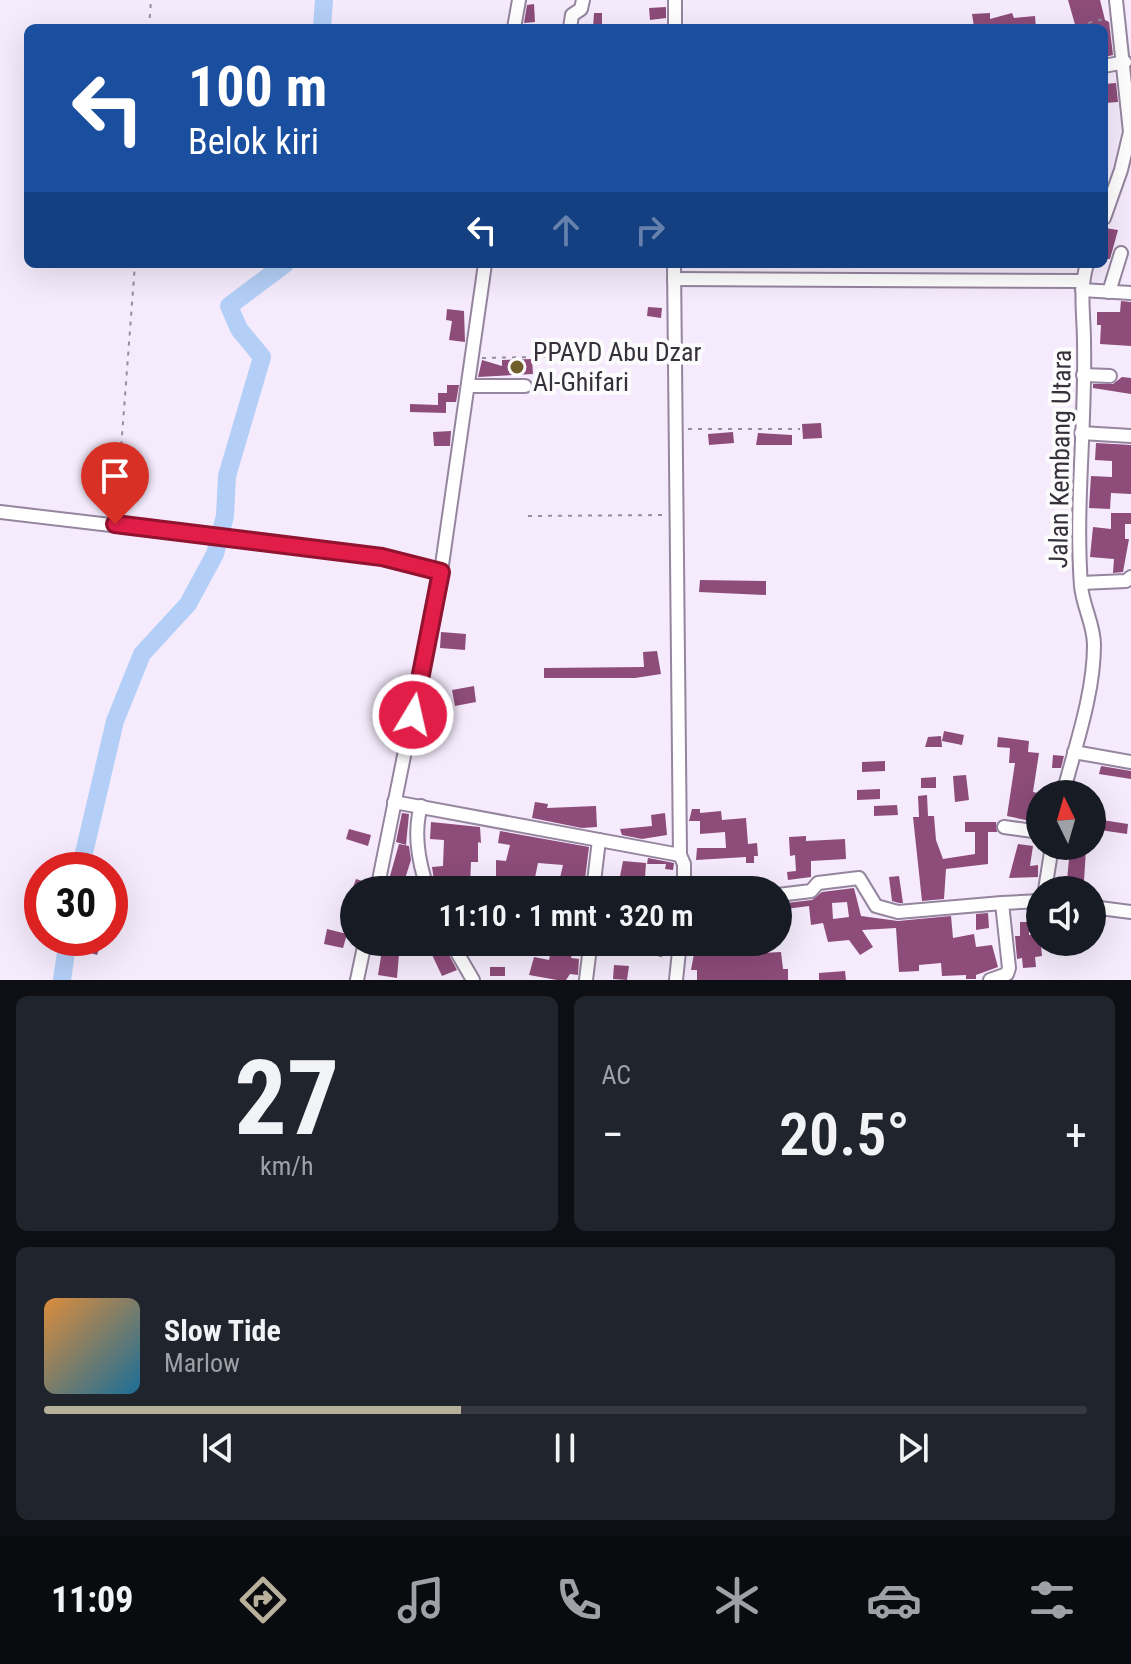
<!DOCTYPE html>
<html lang="id">
<head>
<meta charset="utf-8">
<style>
	body { margin:0; font-family:"Roboto Condensed",sans-serif; background:#20242c; color:#f1f3f6; height:100vh; display:flex; flex-direction:column; font-size:30px; white-space:nowrap }
	* { box-sizing:border-box; margin:0 }
	p { font-size:26px; color:#9ea1a6 }
	.icon { flex:none; width:44px; height:44px; fill:none; stroke:currentColor; stroke-width:2; stroke-linecap:round; stroke-linejoin:round }
	.map { position:relative; height:980px; overflow:hidden }
	.side { display:flex; flex-direction:column; gap:16px; padding:16px; background:#0d0f14; flex:1 }
	.side>* { flex:none }
	.top-card { position:absolute; left:24px; top:24px; width:1084px; height:244px; border-radius:12px; box-shadow:0 8px 32px #0002; background:#1a4fa0; color:#fff; overflow:hidden }
	.needle { width:52px; rotate:355deg }
	.buttons { position:absolute; left:1026px; top:780px; display:grid; gap:16px }
	.buttons a { display:grid; place-items:center; width:80px; height:80px; border-radius:50%; background:#171b24; box-shadow:0 8px 32px #0002; font-size:40px }
	.speed { position:absolute; left:24px; top:852px; display:flex; gap:16px; font-size:40px; font-weight:700; text-align:center }
	.speed>* { display:grid; place-content:center; width:104px; height:104px; border-radius:50%; background:#171b24; box-shadow:0 8px 32px #0002; line-height:1 }
	.speed .limit { border:12px solid #d22; background:#fff; color:#111 }
	.pin { position:absolute; display:grid; place-items:center; width:68px; height:68px; color:#fff; margin:-82px -34px; border-radius:50% 50% 50% 0; rotate:-45deg; box-shadow:0 0 8px #0007 }
	.pin .icon { rotate:45deg }
	.me { position:absolute; width:88px; margin:-44px; rotate:9deg; stroke-linejoin:round; filter:drop-shadow(0 0 6px #0008) }
	.turn { display:flex; align-items:center; gap:28px; height:168px; padding:0 32px; font-size:36px }
	.turn .icon { width:104px; height:104px; stroke-width:2.5 }
	.turn b { display:block; font-size:56px; line-height:68px }
	.lanes { display:flex; align-items:center; height:76px; padding:0 32px; background:#0003; justify-content:center; gap:40px; direction:ltr }
	.lanes .off { opacity:.35 }
	.big { font-size:60px; font-weight:600; line-height:1.1 }
	.side .card { flex:1; display:flex; flex-direction:column; justify-content:center; gap:12px; min-width:0; padding:0 28px; border-radius:12px; background:#20242c }
	.side .dial { align-items:center; gap:0 }
	.dial b { font-size:104px; line-height:1 }
	.song { display:flex; align-items:center; gap:24px }
	.cover { width:96px; height:96px; border-radius:12px; background:linear-gradient(135deg,hsl(30 70% 55%),hsl(200 70% 35%)) }
	.played { height:8px; border-radius:4px; background:linear-gradient(90deg,#b7b09b 40%,#363941 40%) }
	.keys { display:flex; justify-content:space-around; direction:ltr }
	.heat { display:flex; justify-content:space-between; align-items:center; font-size:44px; direction:ltr }
	.side .tiles { flex:1; display:grid; gap:16px; grid-template-columns:1fr 1fr }
	.card:last-child { grid-column:span 2 }
	.trip { position:absolute; left:340px; top:876px; width:452px; height:80px; border-radius:40px; background:#171b24; box-shadow:0 8px 32px #0002; font-weight:600; line-height:80px; text-align:center }
	.dock { display:flex; height:128px; justify-content:space-around; align-items:center; background:#090b0e; color:#9ea1a6 }
	.dock .icon { width:56px; height:56px }
	.dock .selected { color:#b7b09b }
	.dock b { font-size:36px; color:#f1f3f6 }
	.map>svg:first-child { display:block }
</style>
</head>
<body>
<div class="map">
<svg width="1131" height="980" viewBox="0 0 1131 980">
	<rect width="100%" height="100%" fill="#f5ebfc"/>
	<g fill="none" stroke-linecap="round" stroke-linejoin="round">
		<!-- river -->
		<g stroke="#b3cff7" stroke-width="18">
			<path d="M322 28 324 0"/>
			<path d="M80 870 115 721 142 654 188 604 215 554 225 516 227 476 262 357 239 329 229 306 285 264"/>
			<path d="M62 980 68 938"/>
		</g>
	</g>
	<!-- building -->
	<g fill="#8d4c7a" fill-rule="evenodd">
		<path d="M1068 0H1100L1105 20 1109 22 1113 55 1105 57 1104 28H1076Z"/>
		<path d="M534 4 535 22 524 23 527 5Z"/>
		<path d="M666 7V18L650 20 649 8Z"/>
		<path d="M594 13H602V28H593Z"/>
		<path d="M990 13V19L1012 13 1014 18 1035 16 1036 28 974 27 972 14Z"/>
		<path d="M1116 83 1118 102 1105 103 1104 84Z"/>
		<path d="M1105 228 1118 230 1110 259H1104Z"/>
		<path d="M1121 301 1131 302V346L1100 344 1101 325H1097V312H1120Z"/>
		<path d="M648 307 662 308 661 318 647 316Z"/>
		<path d="M447 309 464 311 465 342 449 340 452 321 446 320Z"/>
		<path d="M532 359 533 374 478 377 482 360 502 366V360Z"/>
		<path d="M1122 377 1131 378V394L1093 388V384H1113Z"/>
		<path d="M447 385H459L456 402H446V413L410 412V404L438 405V393H447Z"/>
		<path d="M821 423 822 438 803 439 802 424Z"/>
		<path d="M451 431 450 446H434L433 432Z"/>
		<path d="M733 432 734 443 709 445 708 434Z"/>
		<path d="M758 433 792 435V445H756Z"/>
		<path d="M1096 443 1131 445V494L1111 493 1110 509 1089 508 1091 476 1112 477V461L1095 460Z"/>
		<path d="M1111 513H1131V524H1125V539H1129L1123 572 1113 573 1114 559 1090 557 1093 527 1111 529Z"/>
		<path d="M700 580 766 581V595L699 592Z"/>
		<path d="M441 632 466 634 465 650 440 648Z"/>
		<path d="M657 651 661 674 635 678H544V668L644 667 643 652Z"/>
		<path d="M474 686 476 702 455 706 452 690Z"/>
		<path d="M944 731 964 735 962 745 942 741Z"/>
		<path d="M941 736 942 747H925L928 737Z"/>
		<path d="M998 737 1029 741 1028 752 1039 753 1033 792 1038 793 1040 823 1007 816 1015 763H1009L1010 748 997 747Z"/>
		<path d="M1053 755 1064 756 1061 768H1052Z"/>
		<path d="M885 761V771L862 772V762Z"/>
		<path d="M1101 766 1131 771V779L1099 774Z"/>
		<path d="M966 775 969 800 955 802 953 776Z"/>
		<path d="M936 777V788H921V778Z"/>
		<path d="M880 789V799L857 800V790Z"/>
		<path d="M927 795 928 816H934L936 840 943 859 975 854V832H965V822H996L997 832H988V864L946 869 944 899 922 901 913 817H919L918 796Z"/>
		<path d="M535 802 548 804 547 808 596 806 597 827 582 828 532 818Z"/>
		<path d="M897 805 898 815 874 816V806Z"/>
		<path d="M692 809H700V813L721 811 722 820 746 818 748 844 757 843 758 856H754V863H746V857L696 860 697 848H726L725 832 700 834V821H689Z"/>
		<path d="M402 813 409 814 406 845 396 842Z"/>
		<path d="M665 813 667 835 642 839 622 835 620 829 652 826 651 815Z"/>
		<path d="M1102 820 1128 824 1127 834 1100 830Z"/>
		<path d="M431 822 480 827 481 843 478 842V862H471L470 885 444 886 443 879 434 880 432 867 443 866 444 840 430 839Z"/>
		<path d="M349 829 371 835 368 846 346 839Z"/>
		<path d="M500 831 589 847 584 887 559 882 563 865 538 863 533 887 496 884V860L506 861 510 845 498 843Z"/>
		<path d="M806 836V841L845 839 846 859 811 861V877L788 880 787 872 796 871 795 855 790 856 789 837Z"/>
		<path d="M399 844 409 846 411 860 402 888 388 883Z"/>
		<path d="M1018 844 1033 846 1030 866 1038 865V877L1009 878Z"/>
		<path d="M1065 847 1086 849 1084 881 1067 880 1069 859H1064Z"/>
		<path d="M648 858 674 863 673 870 665 869 666 864H647Z"/>
		<path d="M623 861 646 863 645 878H640L638 890 618 887Z"/>
		<path d="M899 876 903 903H899L892 901 889 877Z"/>
		<path d="M356 879 369 883 368 890H352Z"/>
		<path d="M693 880 714 881 713 890H693Z"/>
		<path d="M854 888 861 916 898 921 951 916 953 938 974 934 976 947 992 945 998 967 976 975V979H966V975L942 976 941 963 919 965V971L899 972 896 928 862 930 873 947 860 955 849 940 828 942 823 923 811 925 809 906 778 910V904L812 900 822 892ZM847 902 849 917 833 919 832 903Z"/>
		<path d="M988 913 989 928 976 930V914Z"/>
		<path d="M1020 922H1029V935L1040 934 1042 956 1035 957 1036 967 1023 968 1022 958 1017 959 1015 936H1020Z"/>
		<path d="M327 929 347 934 343 948 324 944Z"/>
		<path d="M93 938H103L97 955 88 952Z"/>
		<path d="M387 942H400L397 978 378 975 382 950 385 951Z"/>
		<path d="M426 942H442L457 970 442 976Z"/>
		<path d="M635 942H671L670 952 634 947Z"/>
		<path d="M696 943 720 947 745 945V954L781 952 783 969H788V980H697V970H691Z"/>
		<path d="M551 950 572 954 571 958 579 959 578 975 570 974 566 980H557L529 975 534 957 549 960Z"/>
		<path d="M614 965 629 966 627 980 613 979Z"/>
		<rect x="490" y="967" width="15" height="9"/>
		<path d="M845 971 846 980H819V973Z"/>
	</g>
	<g fill="none" stroke-linecap="round" stroke-linejoin="round">
		<defs>
			<g id="minor">
				<path d="M514 28 519 0"/>
				<path d="M570 28 572 15 581 9 583 0"/>
				<path d="M675 28V0"/>
				<path d="M1104 66 1125 62"/>
				<path d="M1104 218 1121 170 1130 132 1116 0"/>
				<path d="M674 264 680 855 684 864V890"/>
				<path d="M674 279 1082 281"/>
				<path d="M1082 290 1131 293"/>
				<path d="M1109 292 1121 253"/>
				<path d="M1083 375 1110 376"/>
				<path d="M468 386H525"/>
				<path d="M1081 433 1131 436"/>
				<path d="M0 512 382 557 441 572"/>
				<path d="M1081 583 1126 581 1131 577"/>
				<path d="M1074 752 1131 762"/>
				<path d="M1063 794C1075 747 1094 694 1094 645 1094 624 1083 607 1081 586 1075 504 1086 424 1084 342 1084 315 1079 290 1087 264"/>
				<path d="M394 802 680 855"/>
				<path d="M421 806C413 833 419 864 428 890"/>
				<path d="M1004 827 1040 832"/>
				<path d="M377 890 441 572 485 264"/>
				<path d="M593 890 599 840"/>
				<path d="M1045 890 1052 846"/>
				<path d="M778 895 811 891 818 883 859 878 876 906 898 912 1002 903"/>
				<path d="M1092 907 1131 912"/>
				<path d="M451 942 473 980"/>
				<path d="M555 942 590 947 586 980"/>
				<path d="M357 980 365 942"/>
				<path d="M676 980 680 942"/>
				<path d="M990 980 1007 974 1009 968 1002 903 1040 901"/>
			</g>
		</defs>
		<!-- minor casing -->
		<use href="#minor" stroke="#95859f" stroke-width="16"/>
		<!-- path -->
		<g stroke="#968e9c" stroke-width="2" stroke-dasharray="4 6" stroke-linecap="butt">
			<path d="M149 28 151 0"/>
			<path d="M1069 28 1107 18"/>
			<path d="M482 358 585 356"/>
			<path d="M688 429H800"/>
			<path d="M116 515 135 264"/>
			<path d="M528 516 667 515"/>
			<path d="M599 948 668 957"/>
		</g>
		<!-- minor -->
		<use href="#minor" stroke="#fff" stroke-width="12"/>
	</g>
	<g fill="none" stroke-linecap="round" stroke-linejoin="round">
		<defs>
			<path id="route" d="M115 524 382 557 441 572 413 715"/>
		</defs>
		<!-- route casing -->
		<use href="#route" stroke="#92132f" stroke-width="20"/>
		<!-- route -->
		<use href="#route" stroke="#e11d48" stroke-width="14"/>
	</g>
	<!-- markers -->
	<circle fill="#705d2c" stroke="#fcfcfc" stroke-width="3" cx="517" cy="367" r="8"/>
	<g text-anchor="middle" stroke-width="8" stroke-linejoin="round" paint-order="stroke">
		<!-- poi labels -->
		<g font-size="26" fill="#36303b" stroke="#fcfcfc" text-anchor="start">
			<text x="533" y="361">PPAYD Abu Dzar<tspan x="533" dy="30">Al-Ghifari</tspan></text>
		</g>
		<!-- street labels -->
		<g font-size="26" fill="#36303b" stroke="#fcfcfc">
			<text transform="translate(1060 459) rotate(-89)" y="9">Jalan Kembang Utara</text>
		</g>
	</g>
</svg>
<div class="buttons">
<a><svg class="needle" viewBox="-14 -14 28 28"><path d="M0-13l5 13h-10z" fill="#e53935"/><path d="M0 13l5-13h-10z" fill="#9ea1a6"/></svg></a>
<a><svg class="icon" aria-label="sound" viewBox="0 0 24 24"><path d="M4 9h4l5-4v14l-5-4H4zM17 9q2 3 0 6"/></svg></a>
</div>
<div class="speed"><div class="limit">30</div></div>
<div class="pin" style="left:115px;top:524px;background:#d93025"><svg class="icon" aria-label="arrive" viewBox="0 0 24 24"><path d="M6 21V4h12l-3 4 3 4H6"/></svg></div>
<svg class="me" style="left:413px;top:715px" viewBox="-20 -20 40 40"><circle r="17" fill="#e11d48" stroke="#fff" stroke-width="3"/><path d="M0-11L8 9 0 5-8 9z" fill="#fff"/></svg>
<div class="trip">11:10 · 1 mnt · 320 m</div>
<div class="top-card">
<div class="turn"><svg class="icon" aria-label="left" viewBox="0 0 24 24"><path d="M17 20v-9H6M10 6l-5 5 5 5"/></svg><div><b>100 m</b>Belok kiri</div></div>
<div class="lanes"><svg class="icon" aria-label="left" viewBox="0 0 24 24"><path d="M17 20v-9H6M10 6l-5 5 5 5"/></svg><svg class="icon off" aria-label="ahead" viewBox="0 0 24 24"><path d="M12 20V5M6 11l6-6 6 6"/></svg><svg class="icon off" aria-label="right" viewBox="0 0 24 24"><path d="M7 20v-9h11M14 6l5 5-5 5"/></svg></div>
</div>
</div>
<section class="side">
<div class="tiles">
<div class="card dial"><b>27</b><p>km/h</p></div>
<div class="card"><p>AC</p>
<div class="heat"><a>−</a><b class="big">20.5°</b><a>+</a></div>
</div>
<div class="card">
<div class="song"><i class="cover"></i><div><b>Slow Tide</b><p>Marlow</p></div></div>
<div class="played"></div>
<div class="keys"><svg class="icon" aria-label="previous" viewBox="0 0 24 24"><path d="M18 5L8 12l10 7zM5 5v14"/></svg><svg class="icon" aria-label="pause" viewBox="0 0 24 24"><path d="M8 5v14M16 5v14"/></svg><svg class="icon" aria-label="next" viewBox="0 0 24 24"><path d="M6 5l10 7-10 7zM19 5v14"/></svg></div>
</div>
</div>
</section>
<nav class="dock">
<b>11:09</b>
<svg class="icon selected" aria-label="directions" viewBox="0 0 24 24"><path d="M12 3l9 9-9 9-9-9zM9 14v-3h6M13 9l2 2-2 2"/></svg>
<svg class="icon" aria-label="music" viewBox="0 0 24 24"><path d="M9 18V5l10-2v13"/><circle cx="6" cy="18" r="3"/><circle cx="16" cy="16" r="3"/></svg>
<svg class="icon" aria-label="phone" viewBox="0 0 24 24"><path d="M5 4h4l2 5-3 2q2 4 5 5l2-3 5 2v4C11 20 4 13 5 4z"/></svg>
<svg class="icon" aria-label="climate" viewBox="0 0 24 24"><path d="M12 3v18M4 7l16 10M4 17L20 7"/></svg>
<svg class="icon" aria-label="car" viewBox="0 0 24 24"><path d="M5 17H2v-5l4-1 3-4h7l3 4 3 1v5h-3M9 17h6M6 11h13"/><circle cx="7" cy="17" r="2"/><circle cx="17" cy="17" r="2"/></svg>
<svg class="icon" aria-label="filters" viewBox="0 0 24 24"><path d="M4 7h16M4 17h16"/><circle cx="9" cy="7" r="2"/><circle cx="15" cy="17" r="2"/></svg>
</nav>
</body>
</html>
